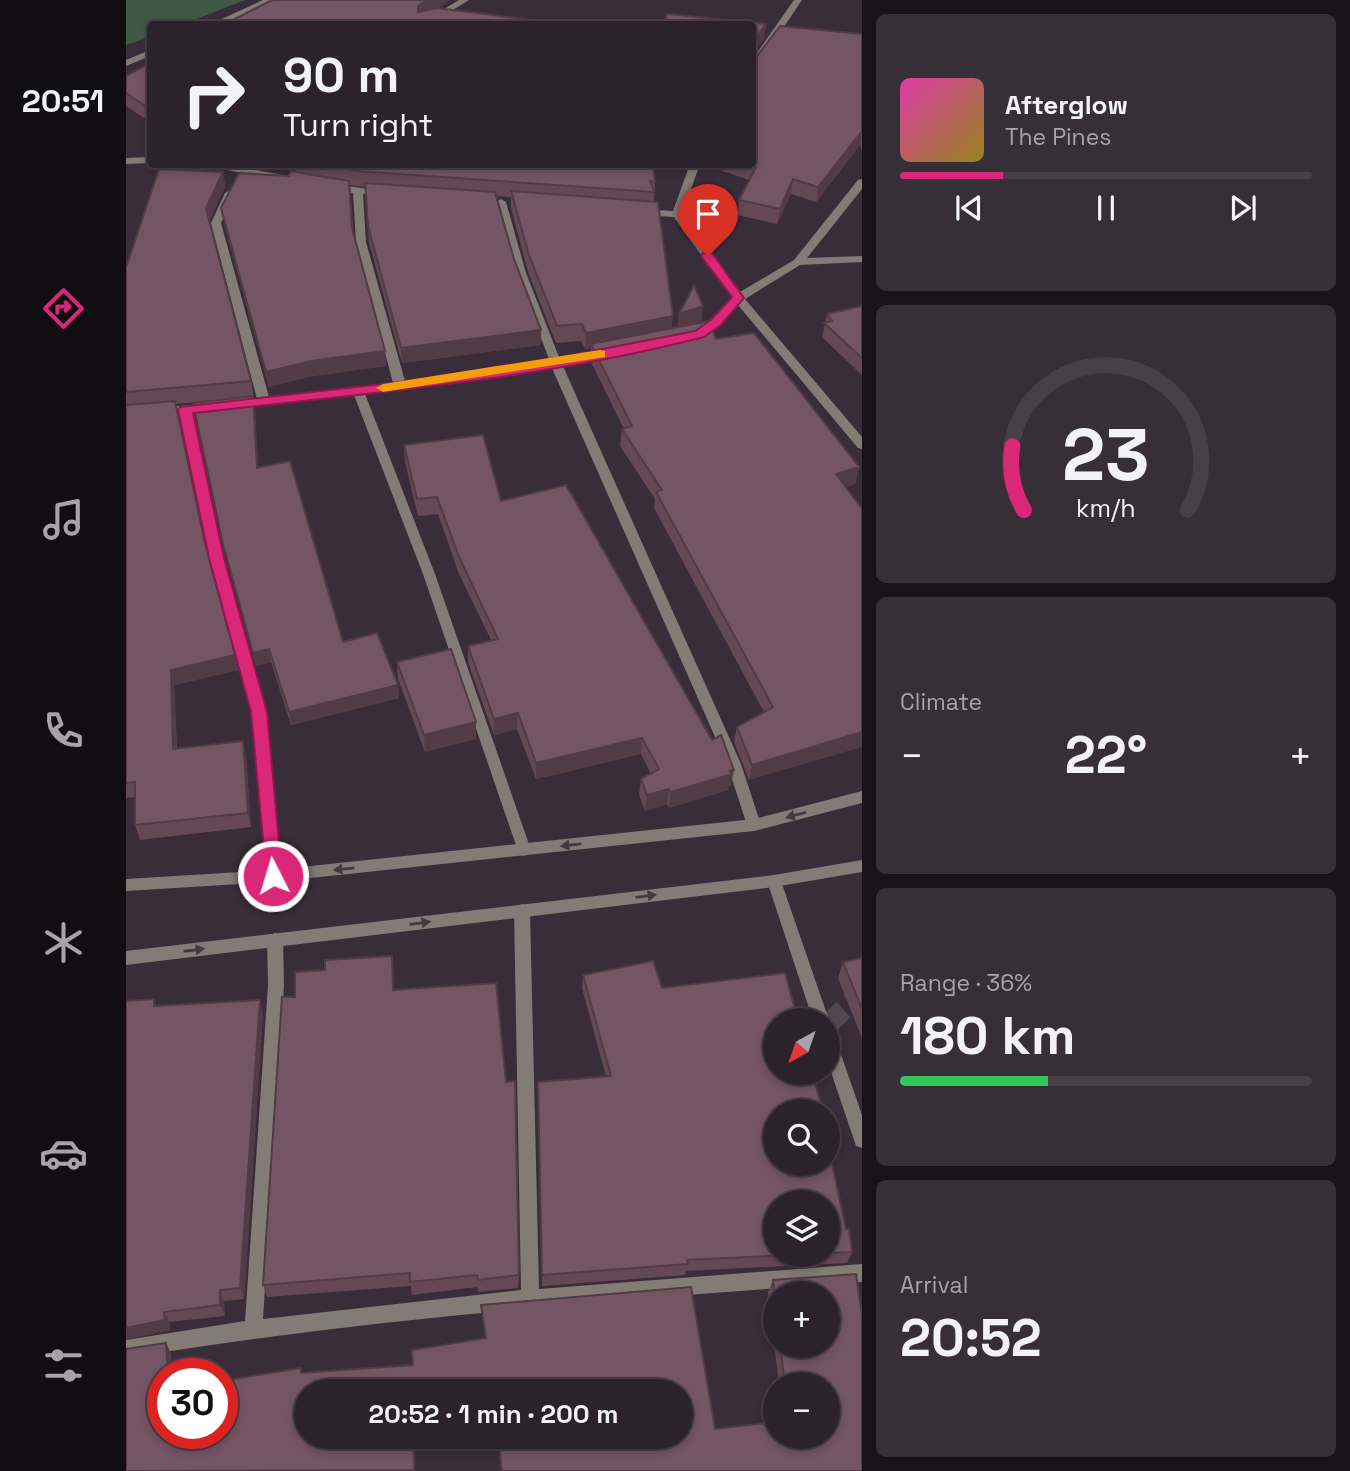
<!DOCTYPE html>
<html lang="en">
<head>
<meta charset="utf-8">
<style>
	body { margin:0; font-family:"Space Grotesk",sans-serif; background:#372f37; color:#f1f3f6; height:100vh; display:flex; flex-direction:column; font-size:26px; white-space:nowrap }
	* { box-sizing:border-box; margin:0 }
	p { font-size:23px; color:#a6a4a9 }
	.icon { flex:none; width:38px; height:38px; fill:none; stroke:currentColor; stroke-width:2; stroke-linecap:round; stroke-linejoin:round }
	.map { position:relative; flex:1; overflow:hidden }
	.drawer { display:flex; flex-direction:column; gap:14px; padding:14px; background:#181318; width:488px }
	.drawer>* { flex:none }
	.hud { position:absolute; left:21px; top:21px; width:609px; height:147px; border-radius:7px; box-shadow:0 4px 10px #0003,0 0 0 2px #473f47; background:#2b222b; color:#f1f3f6; overflow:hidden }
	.needle { width:46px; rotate:220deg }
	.controls { position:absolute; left:637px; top:1008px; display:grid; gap:14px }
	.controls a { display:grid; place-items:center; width:77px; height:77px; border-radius:50%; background:#2b222b; box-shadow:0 4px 10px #0003,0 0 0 2px #473f47; font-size:35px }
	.speed { position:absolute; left:21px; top:1358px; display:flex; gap:14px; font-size:35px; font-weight:700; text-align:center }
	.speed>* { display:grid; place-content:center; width:91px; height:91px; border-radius:50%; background:#2b222b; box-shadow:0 4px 10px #0003,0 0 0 2px #473f47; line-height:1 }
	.speed .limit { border:10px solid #d22; background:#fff; color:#111 }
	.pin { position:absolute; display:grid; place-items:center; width:60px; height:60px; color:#fff; margin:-72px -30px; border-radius:50% 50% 50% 0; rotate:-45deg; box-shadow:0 0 7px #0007 }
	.pin .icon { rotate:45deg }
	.me { position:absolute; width:77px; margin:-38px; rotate:355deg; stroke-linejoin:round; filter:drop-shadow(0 0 5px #0008) }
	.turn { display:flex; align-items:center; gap:24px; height:147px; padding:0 21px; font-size:32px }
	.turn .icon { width:91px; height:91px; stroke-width:2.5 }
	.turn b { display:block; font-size:49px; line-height:60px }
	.big { font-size:52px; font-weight:600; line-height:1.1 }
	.drawer .widget { flex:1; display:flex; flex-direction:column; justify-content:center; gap:10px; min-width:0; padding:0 24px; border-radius:10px; background:#372f37 }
	.drawer .dial { align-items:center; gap:0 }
	.dial svg { height:182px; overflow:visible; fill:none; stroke:#473f47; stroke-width:7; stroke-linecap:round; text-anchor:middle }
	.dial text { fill:#f1f3f6; stroke:none }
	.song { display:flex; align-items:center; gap:21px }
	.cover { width:84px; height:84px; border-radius:10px; background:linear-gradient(135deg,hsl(320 70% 55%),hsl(50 70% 35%)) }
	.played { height:7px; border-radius:4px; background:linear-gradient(90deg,#db2777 25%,#473f47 25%) }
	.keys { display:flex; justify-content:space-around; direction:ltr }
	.heat { display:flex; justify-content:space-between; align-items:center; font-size:38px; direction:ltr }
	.charge { height:10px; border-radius:5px; background:linear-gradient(90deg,#34c759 36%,#473f47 0) }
	.trip { position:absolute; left:168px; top:1379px; width:399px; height:70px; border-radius:35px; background:#2b222b; box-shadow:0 4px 10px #0003,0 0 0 2px #473f47; font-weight:600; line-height:70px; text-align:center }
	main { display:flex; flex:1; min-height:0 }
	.menu { display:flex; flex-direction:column; width:126px; justify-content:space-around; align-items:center; background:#110e11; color:#a6a4a9 }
	.menu .icon { width:49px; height:49px }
	.menu .active { color:#db2777 }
	.menu b { font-size:32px; color:#f1f3f6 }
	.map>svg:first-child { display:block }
</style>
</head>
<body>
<main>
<nav class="menu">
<b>20:51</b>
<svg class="icon active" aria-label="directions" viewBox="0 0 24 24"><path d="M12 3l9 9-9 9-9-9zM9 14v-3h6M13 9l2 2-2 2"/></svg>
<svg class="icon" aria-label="music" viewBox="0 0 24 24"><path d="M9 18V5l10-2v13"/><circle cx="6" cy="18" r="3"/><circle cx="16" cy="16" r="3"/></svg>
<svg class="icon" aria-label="phone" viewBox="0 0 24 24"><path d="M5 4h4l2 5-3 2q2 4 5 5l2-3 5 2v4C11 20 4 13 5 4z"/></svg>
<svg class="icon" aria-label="climate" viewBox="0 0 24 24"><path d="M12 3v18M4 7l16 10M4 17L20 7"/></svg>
<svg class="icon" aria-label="car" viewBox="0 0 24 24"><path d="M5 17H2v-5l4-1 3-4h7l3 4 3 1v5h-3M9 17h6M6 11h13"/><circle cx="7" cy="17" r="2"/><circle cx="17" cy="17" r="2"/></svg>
<svg class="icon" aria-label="filters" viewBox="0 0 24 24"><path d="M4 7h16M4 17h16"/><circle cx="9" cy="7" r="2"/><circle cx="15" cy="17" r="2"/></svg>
</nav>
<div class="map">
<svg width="736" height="1471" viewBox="0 0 736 1471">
	<rect width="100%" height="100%" fill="#392d39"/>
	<!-- green -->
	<path fill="#415844" d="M0 0H119L58 24H24V37L0 45Z"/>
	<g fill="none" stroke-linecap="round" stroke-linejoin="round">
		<!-- primary-tunnel -->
		<path stroke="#524752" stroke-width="21" stroke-dasharray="21 10" stroke-linecap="butt" d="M702 1024 736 993"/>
		<!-- minor -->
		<g fill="#837b76" fill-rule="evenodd">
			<path d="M137 0H149L97 24H85Z"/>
			<path d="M333 0H343L304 24H293Z"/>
			<path d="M668 0H676L629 70 626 71V60Z"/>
			<path d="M24 50V56L0 66V60Z"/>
			<path d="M24 157V163L0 164V158Z"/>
			<path d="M70 164H96L157 175 162 178 157 181Z"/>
			<path d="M564 164H574L556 214 614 292 668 260 732 180 736 179V189L681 258 736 256V262L674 265 619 299 736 437V449L732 448 612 305C600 317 583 339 565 338L563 335 586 320 606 298 548 217 514 215 509 212 514 209 547 211Z"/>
			<path d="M207 184 257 191 262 194 257 197 237 194 240 242 279 381 423 359 390 273 370 202 375 199 380 202 400 273 433 357 485 350V356L436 364 615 764 635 825 633 829 628 831 623 829 621 825 601 764 425 366 239 394 309 574 405 850 403 854 398 856 393 854 297 574 228 395 109 409 103 405 109 401 131 399 85 223 99 193 104 190 109 193 95 223 143 397 267 383 230 242 227 193 203 189V185Z"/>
			<path d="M86 403 92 407 90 410 65 413 97 558 140 712 154 876 152 880 147 882 142 880 140 876 126 712 85 558 54 414 0 419V411Z"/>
			<path d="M648 875 653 877 655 881 703 1020 702 1023V1020H687L641 881 643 877Z"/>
			<path d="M396 904 401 906 404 911 413 1289 736 1264V1282C489 1300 244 1318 0 1358V1340L119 1321 142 985 141 940 144 935 149 933 154 935 157 940 158 985 137 1319 395 1290 388 911 391 906Z"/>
			<path d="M702 1033 708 1035 710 1040 736 1115V1148L730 1146 728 1140 702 1063Z"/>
		</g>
		<!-- tertiary -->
		<g fill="#837b76" fill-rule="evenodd">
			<path d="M736 791V803L628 831 147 882 0 891V879L147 870 628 819Z"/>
			<path d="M736 860V872L648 887 0 965V951L648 875Z"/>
		</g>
	</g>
	<!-- wall -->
	<g fill="#644955" fill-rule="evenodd">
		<path d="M736 34V150L734 145 690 202 665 194 651 224 611 215 613 200 623 180 576 164H626L629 59Z"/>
		<path d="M24 63V122L0 106V76Z"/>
		<path d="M169 164H527L529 182 528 201 547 316 545 328 552 327 553 314 575 322 590 339 733 467 729 484 719 487 623 780 608 742 611 727 638 712 528 508 529 499 494 446 496 429H498L464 360 465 348 459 349 455 341 430 343 402 272 385 208V197L370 196 388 259 415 345 276 363 243 242 239 187 224 185 227 229 260 366 187 376 143 387 98 223 95 208 170 172Z"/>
		<path d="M97 172 99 187 83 221 125 381 128 397H127L129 409 132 468 217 642 272 685 273 698 165 725 145 662 130 666 100 557 67 403 85 401 49 404 79 543 109 655 112 670 48 685 51 748 120 756 125 827 14 840 9 825V797L0 798V265Z"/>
		<path d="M736 306V375L696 337 701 314Z"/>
		<path d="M278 445 375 501 605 785 603 786 602 790 543 808 541 804 519 811 513 795 515 779 525 774 515 754 410 779 391 729 368 735 342 662V646L365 640 333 574 312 514 292 516 279 462Z"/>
		<path d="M271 662 350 722V739L299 752 272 679Z"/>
		<path d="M736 958V1038L712 978 717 962Z"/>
		<path d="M267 972 268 990 393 1275 392 1288 352 1292 351 1287 286 1295 285 1286 141 1297 137 1285 169 997Z"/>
		<path d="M457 975 536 988 649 1111 720 1229 726 1252 721 1263 560 1271 559 1275 416 1286 412 1082 480 1076 456 988ZM702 1202V1255H649Z"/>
		<path d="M0 1001 31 1005 137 1014 118 1299 98 1301 99 1316 43 1322 44 1330 0 1339Z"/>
		<path d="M730 1274 736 1315V1471H375L371 1437H555V1391H180V1437H333L288 1439 289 1471H0V1349L40 1343 45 1354 46 1374H37V1433H96V1381L174 1368 176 1373 287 1365 286 1350 359 1338 355 1305 565 1287 589 1429 649 1422V1437H702V1384H653L642 1292 647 1280ZM649 1293H702V1346H649Z"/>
	</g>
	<!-- shaded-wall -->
	<g fill="#513c45">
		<path d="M301 0H325L292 20V6Z"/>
		<path d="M640 24 638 39 626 55V44Z"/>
		<path d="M736 131 734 145 690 202 692 187Z"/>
		<path d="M97 172 99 187 82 224 80 208Z"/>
		<path d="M667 179 665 194 651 224 654 209Z"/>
		<path d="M577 306 575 324 551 332 553 314Z"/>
		<path d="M547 316 545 333 465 344V348L459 349 460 333Z"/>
		<path d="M415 330V345L276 363 275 348Z"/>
		<path d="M259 351 260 366 187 376 143 387 140 372 185 361Z"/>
		<path d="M127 396 129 409 133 482 131 468Z"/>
		<path d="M733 467 729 484 706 490 710 474Z"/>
		<path d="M143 649 145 662 130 666 127 653Z"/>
		<path d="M109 655 112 670 48 685 51 764 47 749 45 670Z"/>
		<path d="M272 685 273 698 165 725 163 712Z"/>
		<path d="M392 713 391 729 368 735V719Z"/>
		<path d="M350 722V739L299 752 298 735Z"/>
		<path d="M736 732V747L623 780 626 765Z"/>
		<path d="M516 738 515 754 410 779V763Z"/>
		<path d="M117 741 120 756 125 827 122 813Z"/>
		<path d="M608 770 605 785 603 786 602 790 543 808 545 792Z"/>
		<path d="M543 789 541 804 519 811 521 795Z"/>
		<path d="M134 1000 137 1014 118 1299 114 1288Z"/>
		<path d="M94 1290 98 1301 99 1316 94 1305Z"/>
		<path d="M38 1312 43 1322 44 1330 0 1339V1328Z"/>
		<path d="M40 1343 45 1354 46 1374H42Z"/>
		<path d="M287 1437H288L289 1471 288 1470Z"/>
	</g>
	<!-- building -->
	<g fill="#745563" stroke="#513c45" stroke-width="2">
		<path d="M146 0H301L292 6V12L311 8 437 24H99Z"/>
		<path d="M541 14 640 24 626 44V24H539Z"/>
		<path d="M654 26 736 34V131L692 187 667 179 654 209 613 200 630 167 622 164H626V57L629 59Z"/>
		<path d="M24 63V109L0 93V76Z"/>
		<path d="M195 164H527L529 182 524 181 528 192 231 171Z"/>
		<path d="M33 169 97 172 80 208 125 381 0 392V265H1Z"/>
		<path d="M165 171 223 181 226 228 259 351 185 361 140 372 95 208 113 173 163 176Z"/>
		<path d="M239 183 369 192 388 259 415 330 275 348 242 226Z"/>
		<path d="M385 191 532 202 547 316 460 333 456 324 431 326 403 255Z"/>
		<path d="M568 285 577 306 553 314Z"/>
		<path d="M736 306V358L698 323 706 321 701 314Z"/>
		<path d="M583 321 590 339 628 333 733 467 710 474 736 509V732L626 765 611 727 647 707 530 492 536 490 496 429 506 426 465 344Z"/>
		<path d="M127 396 131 468 164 461 217 642 251 633 272 685 163 712 143 649 127 653 97 544 67 403Z"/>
		<path d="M49 401 79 543 109 655 45 670 47 749 117 741 122 813 9 825V782L0 783V405Z"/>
		<path d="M357 435 375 501 440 485 586 740 595 735 608 770 604 771 606 774 545 792 543 789 521 795 515 779 533 769 516 738 410 763 392 713 368 719 342 646 372 639 333 557 311 497 291 499 278 445Z"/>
		<path d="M325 649 350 722 298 735 271 662Z"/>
		<path d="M266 956 267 990 370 983 380 1082 389 1081 393 1275 352 1280 351 1275 284 1282V1273L137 1285 156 997H169V972L199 970V960Z"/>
		<path d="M736 958V1009L717 962Z"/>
		<path d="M527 961 536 988 659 973 672 1020H649V1073H686L697 1111H649V1164H702V1145L720 1229H723L726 1252 702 1253V1202H649V1255H664L561 1260 562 1264 416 1275 412 1082 485 1076 457 975Z"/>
		<path d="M28 999V1006L134 1000 114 1288 94 1290V1305L38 1312 39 1320 0 1328V1001Z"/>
		<path d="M730 1274 736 1315V1471H376L372 1437H555V1391H180V1437H287L288 1470 0 1471V1349L40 1343 42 1374H37V1433H96V1381L174 1368 175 1373 287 1365 286 1350 360 1338 355 1305 565 1287 589 1429 649 1422V1437H702V1384H659L654 1346H702V1293H649V1301L647 1280Z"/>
	</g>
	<!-- one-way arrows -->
	<defs><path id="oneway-solid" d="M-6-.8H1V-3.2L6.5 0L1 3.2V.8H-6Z" transform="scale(1.75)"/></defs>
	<g fill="#443942">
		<use href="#oneway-solid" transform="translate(670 815) rotate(165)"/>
		<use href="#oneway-solid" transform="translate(445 845) rotate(174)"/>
		<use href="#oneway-solid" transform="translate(218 869) rotate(174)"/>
		<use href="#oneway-solid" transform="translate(520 896) rotate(-7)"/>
		<use href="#oneway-solid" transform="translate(294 923) rotate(-7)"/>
		<use href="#oneway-solid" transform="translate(68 950) rotate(-7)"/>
	</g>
	<!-- route -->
	<path fill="#db2777" stroke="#8e194d" stroke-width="2" d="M577 253H586L618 298 595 325 578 337C411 380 237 394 67 413L98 558 141 712 156 876 153 881H141L125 712 83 558 52 410 54 407 274 382 430 358 569 331 586 319 606 297 575 256Z"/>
	<!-- slow -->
	<path fill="#f59e0b" d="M474 350 479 351V357L257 392 250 388 257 384Z"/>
</svg>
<div class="controls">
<a><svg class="needle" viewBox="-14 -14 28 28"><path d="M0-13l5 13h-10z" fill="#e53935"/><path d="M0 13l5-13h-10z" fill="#a6a4a9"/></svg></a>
<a><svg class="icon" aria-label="search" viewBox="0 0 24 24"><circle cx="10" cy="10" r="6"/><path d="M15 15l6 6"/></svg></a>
<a><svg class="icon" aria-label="layers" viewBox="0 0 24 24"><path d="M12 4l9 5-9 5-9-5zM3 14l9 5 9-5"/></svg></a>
<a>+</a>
<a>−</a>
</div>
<div class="speed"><div class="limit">30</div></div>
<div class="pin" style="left:582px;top:256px;background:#d93025"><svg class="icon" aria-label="arrive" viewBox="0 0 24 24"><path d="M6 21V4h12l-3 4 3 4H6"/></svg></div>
<svg class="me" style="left:147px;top:876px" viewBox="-20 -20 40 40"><circle r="17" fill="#db2777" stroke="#fff" stroke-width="3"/><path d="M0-11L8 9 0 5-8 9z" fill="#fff"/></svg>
<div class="trip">20:52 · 1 min · 200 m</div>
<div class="hud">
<div class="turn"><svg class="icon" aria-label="right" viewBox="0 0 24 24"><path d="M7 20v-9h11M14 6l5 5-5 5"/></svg><div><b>90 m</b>Turn right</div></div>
</div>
</div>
<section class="drawer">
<div class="widget">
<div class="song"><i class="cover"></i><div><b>Afterglow</b><p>The Pines</p></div></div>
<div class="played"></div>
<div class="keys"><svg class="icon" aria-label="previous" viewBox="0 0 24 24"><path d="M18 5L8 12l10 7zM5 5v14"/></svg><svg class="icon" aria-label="pause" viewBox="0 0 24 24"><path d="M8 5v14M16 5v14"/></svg><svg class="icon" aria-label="next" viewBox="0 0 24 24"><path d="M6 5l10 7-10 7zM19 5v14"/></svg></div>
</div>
<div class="widget dial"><svg viewBox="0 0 100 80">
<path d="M14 69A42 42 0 1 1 86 69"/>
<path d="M14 69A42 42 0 0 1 9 41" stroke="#db2777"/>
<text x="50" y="56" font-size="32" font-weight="700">23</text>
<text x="50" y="72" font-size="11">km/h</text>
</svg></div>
<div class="widget"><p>Climate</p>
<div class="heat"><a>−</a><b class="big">22°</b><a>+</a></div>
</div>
<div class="widget"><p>Range · 36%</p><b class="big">180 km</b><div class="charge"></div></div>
<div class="widget"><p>Arrival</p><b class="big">20:52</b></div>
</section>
</main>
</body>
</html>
